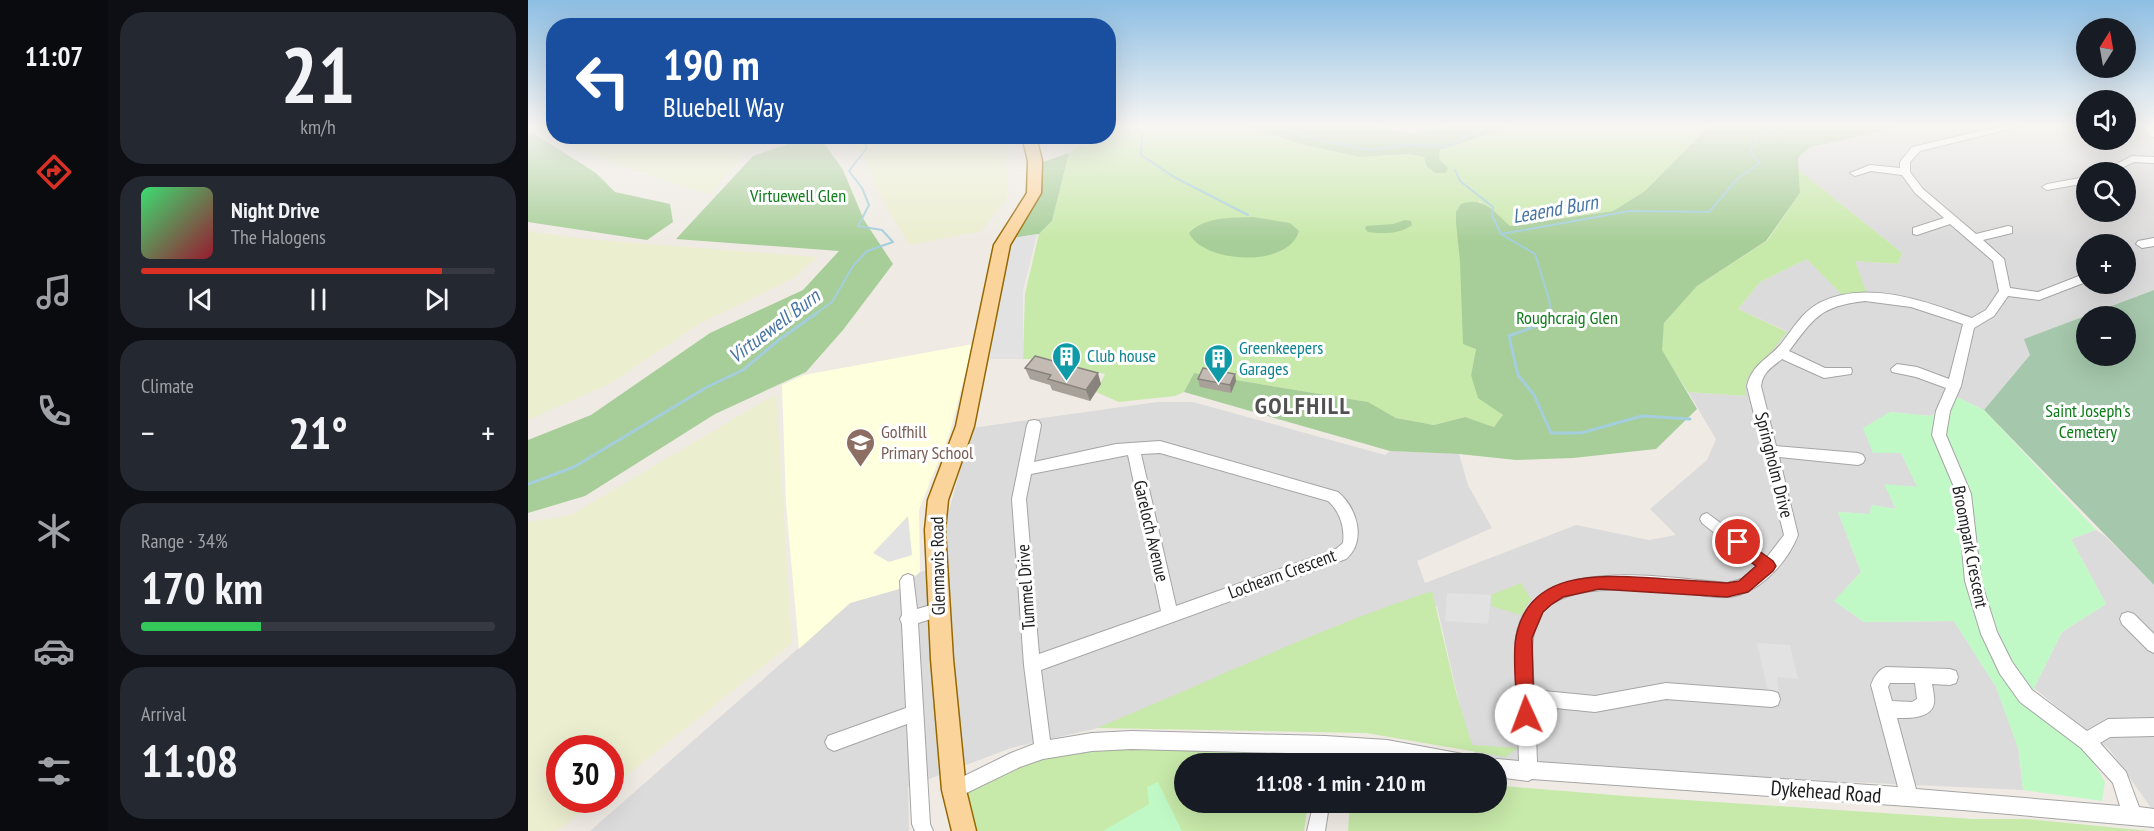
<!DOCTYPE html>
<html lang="en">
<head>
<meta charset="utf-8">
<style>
	body { margin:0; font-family:"PT Sans Narrow",sans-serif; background:#242831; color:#f1f3f6; height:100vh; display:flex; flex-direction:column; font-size:22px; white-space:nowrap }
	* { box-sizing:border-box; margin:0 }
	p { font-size:20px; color:#9ea1a6 }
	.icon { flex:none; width:33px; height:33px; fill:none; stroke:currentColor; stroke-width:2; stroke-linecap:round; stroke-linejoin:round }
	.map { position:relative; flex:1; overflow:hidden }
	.sheet { display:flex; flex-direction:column; gap:12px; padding:12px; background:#0d0f14; width:420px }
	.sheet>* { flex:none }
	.guide { position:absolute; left:18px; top:18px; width:570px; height:126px; border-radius:24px; box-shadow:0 6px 24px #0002; background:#1a4fa0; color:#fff; overflow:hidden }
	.needle { width:39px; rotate:11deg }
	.fabs { position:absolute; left:1548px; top:18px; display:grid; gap:12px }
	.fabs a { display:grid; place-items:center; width:60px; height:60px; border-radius:50%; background:#171b24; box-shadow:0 6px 24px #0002; font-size:30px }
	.speed { position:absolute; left:18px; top:735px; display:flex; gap:12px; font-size:30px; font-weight:700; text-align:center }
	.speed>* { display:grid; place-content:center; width:78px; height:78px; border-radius:50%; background:#171b24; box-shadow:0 6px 24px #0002; line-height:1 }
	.speed .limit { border:9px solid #d22; background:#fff; color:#111 }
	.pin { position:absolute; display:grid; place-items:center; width:51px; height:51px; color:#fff; margin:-26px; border:3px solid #fff; border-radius:50%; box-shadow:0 2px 6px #0007 }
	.me { position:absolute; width:66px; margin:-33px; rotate:358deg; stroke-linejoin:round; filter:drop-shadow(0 0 4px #0008) }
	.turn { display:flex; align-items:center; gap:21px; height:126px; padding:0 18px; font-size:27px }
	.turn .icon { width:78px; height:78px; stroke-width:2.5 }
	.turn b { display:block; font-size:42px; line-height:51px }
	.big { font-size:45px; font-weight:600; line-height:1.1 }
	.sheet .tile { flex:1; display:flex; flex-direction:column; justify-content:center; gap:9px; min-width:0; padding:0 21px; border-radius:24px; background:#242831 }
	.sheet .dial { align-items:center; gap:0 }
	.dial b { font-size:78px; line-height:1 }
	.song { display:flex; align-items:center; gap:18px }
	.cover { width:72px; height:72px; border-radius:9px; background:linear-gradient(135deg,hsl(140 70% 55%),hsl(350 70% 35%)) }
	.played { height:6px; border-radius:3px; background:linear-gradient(90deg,#d93025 85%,#363941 85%) }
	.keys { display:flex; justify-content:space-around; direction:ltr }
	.heat { display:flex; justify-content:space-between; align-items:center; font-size:33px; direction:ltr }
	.charge { height:9px; border-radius:4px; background:linear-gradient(90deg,#34c759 34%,#363941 0) }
	.trip { position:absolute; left:646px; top:753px; width:333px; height:60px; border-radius:30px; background:#171b24; box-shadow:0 6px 24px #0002; font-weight:600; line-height:60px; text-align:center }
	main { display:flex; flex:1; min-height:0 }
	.dock { display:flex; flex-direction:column; width:108px; justify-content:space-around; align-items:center; background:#090b0e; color:#9ea1a6 }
	.dock .icon { width:42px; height:42px }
	.dock .selected { color:#d93025 }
	.dock b { font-size:27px; color:#f1f3f6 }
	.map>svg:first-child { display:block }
</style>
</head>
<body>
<main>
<nav class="dock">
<b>11:07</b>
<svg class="icon selected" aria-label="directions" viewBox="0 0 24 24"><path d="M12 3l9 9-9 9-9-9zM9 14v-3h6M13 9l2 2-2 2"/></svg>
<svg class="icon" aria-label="music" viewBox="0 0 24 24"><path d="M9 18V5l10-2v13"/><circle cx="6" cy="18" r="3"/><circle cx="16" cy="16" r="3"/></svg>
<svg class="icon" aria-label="phone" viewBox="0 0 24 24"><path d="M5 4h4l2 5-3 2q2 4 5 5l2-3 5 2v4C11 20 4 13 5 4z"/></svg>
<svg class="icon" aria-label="climate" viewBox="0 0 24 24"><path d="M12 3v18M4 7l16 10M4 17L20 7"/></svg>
<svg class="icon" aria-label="car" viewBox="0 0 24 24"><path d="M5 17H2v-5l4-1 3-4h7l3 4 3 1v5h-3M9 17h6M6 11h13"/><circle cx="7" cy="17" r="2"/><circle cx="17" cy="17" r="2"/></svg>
<svg class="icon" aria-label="filters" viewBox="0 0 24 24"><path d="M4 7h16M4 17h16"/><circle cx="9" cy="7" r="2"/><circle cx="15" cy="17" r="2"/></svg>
</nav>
<section class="sheet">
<div class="tile dial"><b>21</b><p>km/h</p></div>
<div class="tile">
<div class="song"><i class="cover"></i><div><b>Night Drive</b><p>The Halogens</p></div></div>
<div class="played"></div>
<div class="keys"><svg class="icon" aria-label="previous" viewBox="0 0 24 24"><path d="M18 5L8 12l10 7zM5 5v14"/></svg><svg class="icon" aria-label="pause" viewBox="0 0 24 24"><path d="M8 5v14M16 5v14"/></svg><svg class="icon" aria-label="next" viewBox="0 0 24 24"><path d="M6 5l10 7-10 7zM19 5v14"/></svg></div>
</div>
<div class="tile"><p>Climate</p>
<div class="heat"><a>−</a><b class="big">21°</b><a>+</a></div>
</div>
<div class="tile"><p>Range · 34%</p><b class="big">170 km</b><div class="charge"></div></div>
<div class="tile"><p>Arrival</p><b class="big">11:08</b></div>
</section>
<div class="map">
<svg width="1626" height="831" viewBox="0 0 1626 831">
	<rect width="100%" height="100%" fill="#efebe4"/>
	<!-- residential -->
	<g fill="#dcdbdb" fill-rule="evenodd">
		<path d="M1373 125H1558V140H1598V125H1626V290L1497 339 1502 355 1456 410 1429 397 1403 416 1362 412 1373 453 1390 487 1357 485 1368 509 1344 505 1342 514 1310 512 1333 572 1306 601 1336 622 1426 621 1468 687 1490 746 1495 790 969 766V764L952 763 940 742 909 606 625 711 566 729 483 748 380 787 381 831H62L322 603 371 589 392 572 418 567V521L444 428 629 402H665L857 455 862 451 931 454 940 485 964 528 889 561 897 583 1048 525 1121 540 1148 535 1122 509 1179 460 1188 439 1160 392 1217 396 1216 383 1223 370 1241 354 1258 331 1210 309 1232 282 1279 259 1314 294 1337 292 1326 261 1370 264 1374 253 1271 170 1270 158 1282 147ZM1558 172H1598V212H1558ZM1558 244H1598V284H1558Z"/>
		<path d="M1568 530 1577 536 1626 585V812L1582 750 1506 688 1534 632 1578 604 1543 539Z"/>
	</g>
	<!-- education -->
	<path fill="#feffdc" d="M445 344 422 432 391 510 392 572 371 589 322 603 271 649 258 504 254 385 276 375Z"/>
	<!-- farmland -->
	<g fill="#ebeecf">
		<path d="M0 125H25L26 136 243 137 216 153 182 195 52 151 9 131 0 133Z"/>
		<path d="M320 137H478L479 198 453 231 382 245 356 203 333 153Z"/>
		<path d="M0 231 57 239 289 257 266 278 171 324 81 384 0 420Z"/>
		<path d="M248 394 264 643 83 788 82 748H32V800H68L29 831H0V522L43 515Z"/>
	</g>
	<!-- grass -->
	<g fill="#c7e9a9">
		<path d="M583 125H713L773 144 831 157 881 154 897 157 899 167 909 173H918L911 159 912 150 990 125H1187L1179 128 1117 191 1085 211 982 226 952 201 928 213 932 262 948 349 943 375 975 416 966 427 937 417 906 425 868 418 839 402 666 373 656 392 647 396 591 402 568 392 577 374 545 366V359H495L497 294 511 234 524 221 541 153 564 137 580 136 581 127Z"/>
		<path d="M1271 170 1374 253 1370 264 1327 261 1338 292 1314 295 1279 259 1232 282 1210 309 1259 332C1253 339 1247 348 1240 355 1226 369 1216 374 1218 396L1160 392 1133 350 1136 323 1169 286 1239 241 1272 193Z"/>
		<path d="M993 583 1003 599 993 615 963 606V595Z"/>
		<path d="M904 591 929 696 944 745 989 748 978 757 838 733 569 728C680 682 789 629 904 591Z"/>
		<path d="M658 742 940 763 657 764V802L780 803 776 831H448L435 789 516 751Z"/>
		<path d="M969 780 975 786 1097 796 1445 819H1498L1621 831H820L822 803 969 802Z"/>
	</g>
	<!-- forest -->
	<g fill="#a7ce98">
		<path d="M713 125H840L882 133 930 125H990L912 150 911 159 920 168 918 173H908L899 167 896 157 881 154 831 157 773 144Z"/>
		<path d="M1187 125H1383L1282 147 1270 158 1272 193 1238 241 1169 286 1136 323 1134 350 1169 409 1128 449 1045 458 988 460 931 454 862 451 656 392 666 373 840 402 868 418 906 425 937 417 966 427 975 415 950 398 943 375 948 349 935 344 932 262 928 223V212L933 204C956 196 966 212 982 226L1085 211 1117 191 1179 128Z"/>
		<path d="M5 133 68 173 87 192 142 204 145 222 119 240 0 222V134Z"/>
		<path d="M284 136 292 137 315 170 336 220 365 264 315 330 278 372 187 414 57 496 0 513V440L63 415 182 333 275 290 311 251 148 239 225 156Z"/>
		<path d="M541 153 524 221 511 234 485 238 512 163Z"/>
		<path d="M725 217 762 223 771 231C761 268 676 264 661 233 677 216 704 218 725 217Z"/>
		<path d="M877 220 883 221 884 225C873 234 854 234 840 232L837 229 838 226 865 224Z"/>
	</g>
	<!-- cemetery -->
	<path fill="#a5c7ab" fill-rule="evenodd" d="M1626 290V585L1456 410 1502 355 1496 339ZM1558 316H1598V356H1558Z"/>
	<!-- park -->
	<g fill="#c0f9c6">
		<path d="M1429 397 1456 410 1568 530 1543 539 1578 604 1534 632 1506 688 1507 710 1560 753 1577 782 1574 801 1495 790 1491 751 1468 687 1426 621 1336 622 1306 601 1333 572 1310 512 1342 514 1343 505 1368 509 1356 484 1389 487 1373 453H1345L1335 428 1362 412 1403 416Z"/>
		<path d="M630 782 654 831H575L621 804 619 787Z"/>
	</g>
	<!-- parking -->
	<g fill="#e2e2e2">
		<path d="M509 234 495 291V359H462L470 296 485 238Z"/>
		<path d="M380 516 384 555 361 562 345 553Z"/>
		<path d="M919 593 963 595 960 624 917 621Z"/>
		<path d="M1229 643 1262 645 1270 679 1249 677 1251 692 1240 691Z"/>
	</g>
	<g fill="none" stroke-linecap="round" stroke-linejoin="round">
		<!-- stream-far1 -->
		<g stroke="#a4cedc" stroke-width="2">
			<path d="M615 125 613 155 646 177 720 215"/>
			<path d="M746 125 799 142 846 150 876 145 921 146 960 125"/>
			<path d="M927 170 932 181 965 207 964 215 973 234"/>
			<path d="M287 314 304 302 325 266 339 251 365 242 354 230 330 226 341 205 334 188 321 171 339 148 333 136"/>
			<path d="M1023 314 1021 299 1007 254 973 234 1102 211 1181 212 1210 178 1232 163 1222 152 1231 134 1249 125"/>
		</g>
		<!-- stream -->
		<g stroke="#a4cedc" stroke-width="3">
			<path d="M1023 313 1024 320 981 336 990 375 1006 395 1023 433H1053L1114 416 1162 419"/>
			<path d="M0 484 46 467 179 387 215 370 252 339 289 313"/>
		</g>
		<defs>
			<g id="minor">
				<path d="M1478 125H1498L1392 151 1382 162V172L1395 189 1448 234 1480 226 1484 227V233L1455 240 1476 259 1482 288 1510 292 1556 274 1558 275V282L1511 300 1480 296 1466 316 1446 328 1433 386 1422 411 1418 435 1443 494 1453 581 1469 632 1484 662 1504 690 1559 731 1580 719 1626 718V736L1582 737 1572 743 1598 772 1611 807 1626 809V827L1435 810 1004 779 1000 781 969 777V764H962L963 762 969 759 991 761C990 732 989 703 989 674 988 663 986 649 988 638 1000 551 1139 578 1199 583L1214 579 1229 567 1174 523 1172 519 1174 515 1179 513 1239 557 1256 535 1219 386C1224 364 1240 359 1253 344 1265 329 1273 313 1291 303 1337 279 1398 301 1444 318L1458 310 1471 291 1465 261 1422 224 1389 235 1385 234V228L1416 218 1387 193 1374 175 1343 171 1327 176 1322 173 1342 165 1372 168V162L1384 147ZM1337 301 1383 307 1435 324 1421 379 1389 367 1369 364 1363 369 1364 372 1388 377 1418 388 1408 411 1404 435 1429 494 1437 581 1453 634 1472 674 1492 702 1553 748 1585 783 1592 806 1388 789 1369 718C1380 718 1404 719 1406 703 1407 698 1405 690 1404 684L1422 685 1428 683 1430 677 1428 671 1422 669 1358 667C1350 670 1346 677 1343 685L1370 787 1009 762 1007 706 1067 712 1138 699 1244 707 1250 705 1252 699 1250 693 1244 691 1138 683 1067 696 1006 690C1005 666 1000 640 1011 618 1030 579 1121 590 1157 593 1174 595 1194 600 1211 595 1237 587 1261 559 1270 535L1251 457 1330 465 1335 463 1337 459 1335 455 1330 453 1248 446 1233 386C1235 372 1243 368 1254 359L1296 378 1323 374 1324 371 1323 368H1297L1261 351C1286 318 1292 306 1337 301ZM1362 683H1387L1389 699 1384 702 1364 701 1360 687Z"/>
				<path d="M1623 125 1626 128V137L1622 136 1616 128Z"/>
				<path d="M1604 156 1626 157V163L1606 162 1585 172H1573Z"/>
				<path d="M1558 177V183L1519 190 1514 187 1519 184Z"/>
				<path d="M1626 238V246L1614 248 1608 244 1610 241Z"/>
				<path d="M506 420 511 421 513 425 506 462 588 444 632 441 810 492C829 508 839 541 818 559L513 670 522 740 564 733 604 731 797 736 859 740 940 755 946 758 949 764H890L859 758 797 754 604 749 564 751 515 759 492 767 426 799 420 796 417 790 420 784 483 753 506 744 496 665 484 499 499 425 501 421ZM632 453 800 501C812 511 817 528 815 543L808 549 648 606 613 454ZM600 455 633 611 511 654 498 499 503 474Z"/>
				<path d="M380 574 385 576 389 609 410 603 416 605 418 610 416 615 390 623 402 824 405 831H387L384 824 379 724 306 751 300 748 297 742 300 736 378 708 374 624 372 619 374 615 372 581 375 576Z"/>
				<path d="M1600 612 1606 614 1626 634V653L1620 650 1594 624 1592 619 1594 614Z"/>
				<path d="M791 803 797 806 800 812 797 831H779L785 806Z"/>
			</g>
			<path id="major" d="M494 136H508L514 161 513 193 482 245 446 426 420 500 417 530 425 659 438 790 448 831H424L414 790 403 659 397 530 400 500 428 426 466 245 499 193 500 161Z"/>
		</defs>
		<!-- minor casing -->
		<use href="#minor" stroke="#a5a5a5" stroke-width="2"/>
		<!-- major casing -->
		<use href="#major" stroke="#966801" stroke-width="3"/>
		<!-- minor -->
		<use href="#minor" fill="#fff" fill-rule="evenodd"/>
		<!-- major -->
		<use href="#major" fill="#fbd49c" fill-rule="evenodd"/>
	</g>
	<!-- wall -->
	<g fill="#a8a19a">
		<path d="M497 368 573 384 562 401 524 390 522 385 502 379Z"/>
		<path d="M707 374 708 381 703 393 672 387 670 379Z"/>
	</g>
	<!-- shaded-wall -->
	<g fill="#88837d">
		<path d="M570 373 573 384 562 401 558 390Z"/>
		<path d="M707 374 708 381 703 393 702 385Z"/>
	</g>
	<!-- building -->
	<g fill="#c3bbb3" stroke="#88837d" stroke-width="1.5">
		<path d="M507 356 570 373 558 390 520 379 523 375 497 368Z"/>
		<path d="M675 368 707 374 702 385 670 379Z"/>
	</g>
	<!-- sky -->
	<linearGradient id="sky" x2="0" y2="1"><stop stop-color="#8dbee3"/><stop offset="0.52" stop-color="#f8f6f3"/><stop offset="1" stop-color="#f8f6f3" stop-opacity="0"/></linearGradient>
	<rect width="1626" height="242" fill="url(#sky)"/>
	<!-- route -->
	<path fill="#d93025" stroke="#8d1f18" stroke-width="1.5" d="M1210 536 1245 561 1248 566 1245 571 1220 592 1199 597 1071 589 1035 597 1024 604 1015 612 1004 638 1006 715 1004 721 998 724 992 721 989 715C989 691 984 659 988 637 1001 569 1073 575 1125 578 1150 580 1174 581 1199 583L1211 581 1228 566 1204 547 1202 542 1204 538Z"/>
	<!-- icons -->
	<defs>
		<symbol id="building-pin" viewBox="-11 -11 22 30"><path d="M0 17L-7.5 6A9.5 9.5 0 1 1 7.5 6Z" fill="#0f9aa8" stroke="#fff"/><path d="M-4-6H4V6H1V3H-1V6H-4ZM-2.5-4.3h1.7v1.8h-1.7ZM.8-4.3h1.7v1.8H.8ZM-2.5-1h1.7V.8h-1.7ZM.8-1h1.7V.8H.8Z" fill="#fff"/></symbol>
		<symbol id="school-pin" viewBox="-11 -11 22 30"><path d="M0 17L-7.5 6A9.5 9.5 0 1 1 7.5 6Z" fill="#8d6e63" stroke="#fff"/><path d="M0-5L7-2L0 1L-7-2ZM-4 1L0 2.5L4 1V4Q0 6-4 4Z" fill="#fff"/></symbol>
	</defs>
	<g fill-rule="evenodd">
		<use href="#building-pin" x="522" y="340" width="33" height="45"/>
		<use href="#building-pin" x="674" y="342" width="33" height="45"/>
		<use href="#school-pin" x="316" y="426" width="33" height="45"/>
	</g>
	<g text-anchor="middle" stroke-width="6" stroke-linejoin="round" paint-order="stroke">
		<!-- park labels -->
		<g font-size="18" fill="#0c7b18" stroke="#fff">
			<text x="270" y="202">Virtuewell Glen</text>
			<text x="1039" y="324">Roughcraig Glen</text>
			<text x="1560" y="417">Saint Joseph's<tspan x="1560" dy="21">Cemetery</tspan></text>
		</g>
		<!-- culture labels -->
		<g font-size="18" fill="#0d838f" stroke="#fff" text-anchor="start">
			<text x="711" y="354">Greenkeepers<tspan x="711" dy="21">Garages</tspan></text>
			<text x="559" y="362">Club house</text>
		</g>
		<!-- education labels -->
		<g font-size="18" fill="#785e54" stroke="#fff" text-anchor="start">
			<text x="353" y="438">Golfhill<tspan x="353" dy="21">Primary School</tspan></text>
		</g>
		<!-- street labels -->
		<g font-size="18" fill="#1e1e1e" stroke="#fff">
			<text transform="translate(1246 465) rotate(76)" y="6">Springholm Drive</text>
			<text transform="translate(623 531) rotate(77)" y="6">Gareloch Avenue</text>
			<text transform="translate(1442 547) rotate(79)" y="6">Broompark Crescent</text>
			<text transform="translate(410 566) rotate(-91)" y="6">Glenmavis Road</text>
			<text transform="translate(754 574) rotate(-20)" y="6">Lochearn Crescent</text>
			<text transform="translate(498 587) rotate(-94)" y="6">Tummel Drive</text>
		</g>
		<!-- water labels -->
		<g font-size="20" font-style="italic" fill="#4875a5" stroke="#fff">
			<text transform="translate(1027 209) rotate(-10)" y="7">Leaend Burn</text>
			<text transform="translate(246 326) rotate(-37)" y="7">Virtuewell Burn</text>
		</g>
		<!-- near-street labels -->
		<g font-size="21" fill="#1e1e1e" stroke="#fff">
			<text transform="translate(1298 792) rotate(4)" y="7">Dykehead Road</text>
		</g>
		<!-- district labels -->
		<g font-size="24" font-weight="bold" letter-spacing="1.5" fill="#515151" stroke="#fff">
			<text x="775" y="414">GOLFHILL</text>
		</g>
	</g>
</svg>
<div class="fabs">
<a><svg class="needle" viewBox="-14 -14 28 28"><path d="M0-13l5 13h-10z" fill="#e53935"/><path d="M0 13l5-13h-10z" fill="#9ea1a6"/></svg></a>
<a><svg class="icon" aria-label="sound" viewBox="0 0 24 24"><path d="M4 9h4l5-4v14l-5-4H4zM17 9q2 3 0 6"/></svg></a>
<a><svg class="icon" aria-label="search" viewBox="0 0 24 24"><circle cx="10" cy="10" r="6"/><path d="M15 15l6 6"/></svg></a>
<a>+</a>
<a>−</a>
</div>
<div class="speed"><div class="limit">30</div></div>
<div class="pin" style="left:1210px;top:542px;background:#d93025"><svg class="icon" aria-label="arrive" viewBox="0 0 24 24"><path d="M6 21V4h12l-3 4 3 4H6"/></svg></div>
<svg class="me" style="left:998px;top:715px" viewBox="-20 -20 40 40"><circle r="19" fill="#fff"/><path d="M0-13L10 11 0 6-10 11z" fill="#d93025"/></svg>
<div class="trip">11:08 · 1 min · 210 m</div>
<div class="guide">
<div class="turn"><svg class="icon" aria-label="left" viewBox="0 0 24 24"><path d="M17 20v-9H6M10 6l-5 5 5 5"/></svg><div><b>190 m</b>Bluebell Way</div></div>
</div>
</div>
</main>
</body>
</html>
